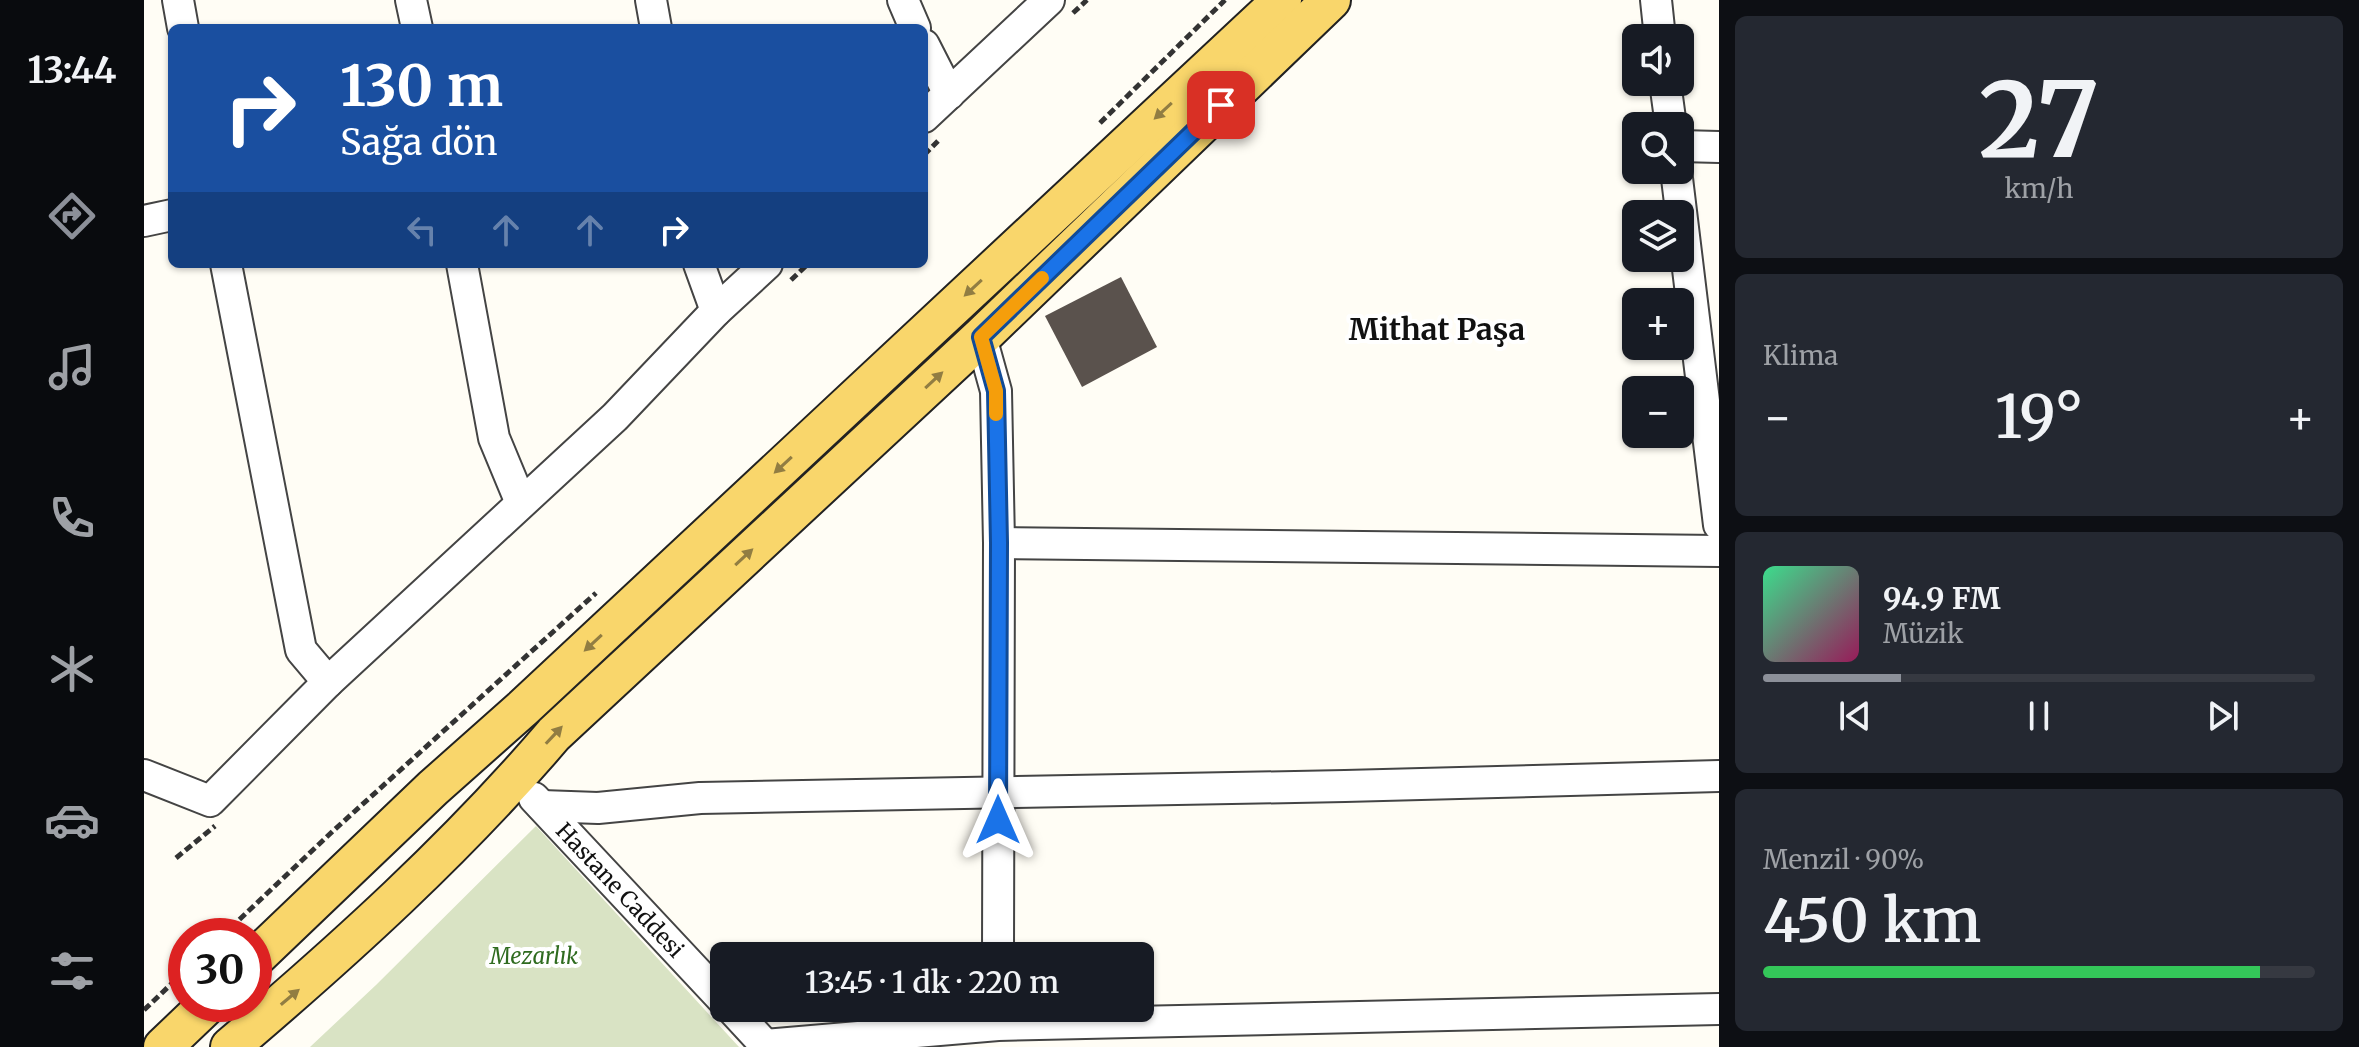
<!DOCTYPE html>
<html lang="tr">
<head>
<meta charset="utf-8">
<style>
	body { margin:0; font-family:Merriweather,serif; background:#242831; color:#f1f3f6; height:100vh; display:flex; flex-direction:column; font-size:30px; white-space:nowrap }
	* { box-sizing:border-box; margin:0 }
	p { font-size:26px; color:#9ea1a6 }
	.icon { flex:none; width:44px; height:44px; fill:none; stroke:currentColor; stroke-width:2; stroke-linecap:round; stroke-linejoin:round }
	.map { position:relative; flex:1; overflow:hidden }
	.side { display:flex; flex-direction:column; gap:16px; padding:16px; background:#0d0f14; width:640px }
	.side>* { flex:none }
	.top-card { position:absolute; left:24px; top:24px; width:760px; height:244px; border-radius:12px; box-shadow:0 2px 6px #0004; background:#1a4fa0; color:#fff; overflow:hidden }
	.tools { position:absolute; left:1478px; top:24px; display:grid; gap:16px }
	.tools a { display:grid; place-items:center; width:72px; height:72px; border-radius:12px; background:#171b24; box-shadow:0 2px 6px #0004; font-size:40px }
	.speed { position:absolute; left:24px; top:918px; display:flex; gap:16px; font-size:40px; font-weight:700; text-align:center }
	.speed>* { display:grid; place-content:center; width:104px; height:104px; border-radius:50%; background:#171b24; box-shadow:0 2px 6px #0004; line-height:1 }
	.speed .limit { border:12px solid #d22; background:#fff; color:#111 }
	.pin { position:absolute; display:grid; place-items:center; width:68px; height:68px; color:#fff; margin:-34px; border-radius:16px; box-shadow:0 4px 12px #0006 }
	.me { position:absolute; width:88px; margin:-44px; rotate:0deg; stroke-linejoin:round; filter:drop-shadow(0 0 6px #0008) }
	.turn { display:flex; align-items:center; gap:28px; height:168px; padding:0 40px; font-size:36px }
	.turn .icon { width:104px; height:104px; stroke-width:2.5 }
	.turn b { display:block; font-size:56px; line-height:68px }
	.lanes { display:flex; align-items:center; height:76px; padding:0 40px; background:#0003; justify-content:center; gap:40px; direction:ltr }
	.lanes .off { opacity:.35 }
	.big { font-size:60px; font-weight:600; line-height:1.1 }
	.side .tile { flex:1; display:flex; flex-direction:column; justify-content:center; gap:12px; min-width:0; padding:0 28px; border-radius:12px; background:#242831 }
	.side .dial { align-items:center; gap:0 }
	.dial b { font-size:104px; line-height:1 }
	.song { display:flex; align-items:center; gap:24px }
	.cover { width:96px; height:96px; border-radius:12px; background:linear-gradient(135deg,hsl(150 70% 55%),hsl(330 70% 35%)) }
	.played { height:8px; border-radius:4px; background:linear-gradient(90deg,#8c9099 25%,#363941 25%) }
	.keys { display:flex; justify-content:space-around; direction:ltr }
	.heat { display:flex; justify-content:space-between; align-items:center; font-size:44px; direction:ltr }
	.charge { height:12px; border-radius:6px; background:linear-gradient(90deg,#34c759 90%,#363941 0) }
	.trip { position:absolute; left:566px; top:942px; width:444px; height:80px; border-radius:12px; background:#171b24; box-shadow:0 2px 6px #0004; font-weight:600; line-height:80px; text-align:center }
	main { display:flex; flex:1; min-height:0 }
	.menu { display:flex; flex-direction:column; width:144px; justify-content:space-around; align-items:center; background:#090b0e; color:#9ea1a6 }
	.menu .icon { width:56px; height:56px }
	.menu .active { color:#8c9099 }
	.menu b { font-size:36px; color:#f1f3f6 }
	.map>svg:first-child { display:block }
</style>
</head>
<body>
<main>
<nav class="menu">
<b>13:44</b>
<svg class="icon active" aria-label="directions" viewBox="0 0 24 24"><path d="M12 3l9 9-9 9-9-9zM9 14v-3h6M13 9l2 2-2 2"/></svg>
<svg class="icon" aria-label="music" viewBox="0 0 24 24"><path d="M9 18V5l10-2v13"/><circle cx="6" cy="18" r="3"/><circle cx="16" cy="16" r="3"/></svg>
<svg class="icon" aria-label="phone" viewBox="0 0 24 24"><path d="M5 4h4l2 5-3 2q2 4 5 5l2-3 5 2v4C11 20 4 13 5 4z"/></svg>
<svg class="icon" aria-label="climate" viewBox="0 0 24 24"><path d="M12 3v18M4 7l16 10M4 17L20 7"/></svg>
<svg class="icon" aria-label="car" viewBox="0 0 24 24"><path d="M5 17H2v-5l4-1 3-4h7l3 4 3 1v5h-3M9 17h6M6 11h13"/><circle cx="7" cy="17" r="2"/><circle cx="17" cy="17" r="2"/></svg>
<svg class="icon" aria-label="filters" viewBox="0 0 24 24"><path d="M4 7h16M4 17h16"/><circle cx="9" cy="7" r="2"/><circle cx="15" cy="17" r="2"/></svg>
</nav>
<div class="map">
<svg width="1575" height="1047" viewBox="0 0 1575 1047">
	<rect width="100%" height="100%" fill="#fffdf5"/>
	<!-- cemetery -->
	<path fill="#d9e3c4" d="M392 826 595 1047H166L232 985Z"/>
	<!-- building -->
	<path fill="#5a524d" d="M977 277 1013 347 938 387 901 316Z"/>
	<g fill="none" stroke-linecap="round" stroke-linejoin="round">
		<defs>
			<g id="minor">
				<path d="M34 0 39 28"/>
				<path d="M267 0 273 28"/>
				<path d="M507 0 512 28"/>
				<path d="M759 0 771 28"/>
				<path d="M1512 0 1516 38"/>
				<path d="M780 45 805 94"/>
				<path d="M1521 82 1527 126"/>
				<path d="M780 117 905 0"/>
				<path d="M1536 146 1575 147"/>
				<path d="M1532 170 1575 525"/>
				<path d="M0 221 28 215"/>
				<path d="M82 264 157 650 184 682"/>
				<path d="M318 264 350 438 377 503"/>
				<path d="M555 264 572 311"/>
				<path d="M837 337 852 391 855 543 854 956"/>
				<path d="M855 543 1575 551"/>
				<path d="M0 775 66 801 184 682 471 417 572 311 623 264"/>
				<path id="s1" d="M390 798 580 1001"/>
				<path d="M398 806 454 808 556 798 1201 786 1575 776"/>
				<path d="M587 1008 623 1047"/>
				<path d="M621 1045 854 1025 1575 1009"/>
			</g>
			<g id="major">
				<path d="M110 959 289 788 378 709 1138 0"/>
				<path d="M19 1047 64 1004"/>
				<path d="M86 1047C200 950 313 848 410 734L837 337 1187 0"/>
			</g>
		</defs>
		<!-- minor casing -->
		<use href="#minor" stroke="#444" stroke-width="34"/>
		<!-- major casing -->
		<use href="#major" stroke="#222" stroke-width="42"/>
		<!-- path -->
		<g stroke="#333" stroke-width="5" stroke-dasharray="8 4" stroke-linecap="butt">
			<path d="M929 13 943 0"/>
			<path d="M956 123 1081 0"/>
			<path d="M780 155 794 141"/>
			<path d="M647 280 664 264"/>
			<path d="M32 858 71 826"/>
			<path d="M78 936 189 831 452 593"/>
			<path d="M0 1010 42 970"/>
		</g>
		<!-- minor -->
		<use href="#minor" stroke="#fff" stroke-width="30"/>
		<!-- major -->
		<use href="#major" stroke="#f9d66b" stroke-width="38"/>
	</g>
	<!-- one-way arrows -->
	<defs><path id="oneway-solid" d="M-6-.8H1V-3.2L6.5 0L1 3.2V.8H-6Z" transform="scale(2)"/></defs>
	<g fill="#917d42">
		<use href="#oneway-solid" transform="translate(1019 111) rotate(137)"/>
		<use href="#oneway-solid" transform="translate(829 288) rotate(137)"/>
		<use href="#oneway-solid" transform="translate(790 380) rotate(-43)"/>
		<use href="#oneway-solid" transform="translate(639 465) rotate(137)"/>
		<use href="#oneway-solid" transform="translate(600 557) rotate(-43)"/>
		<use href="#oneway-solid" transform="translate(449 643) rotate(137)"/>
		<use href="#oneway-solid" transform="translate(410 735) rotate(-47)"/>
		<use href="#oneway-solid" transform="translate(146 997) rotate(-40)"/>
	</g>
	<g fill="none" stroke-linecap="round" stroke-linejoin="round">
		<defs>
			<path id="route" d="M854 820 855 543 852 391 837 337 1077 105"/>
		</defs>
		<!-- route casing -->
		<use href="#route" stroke="#114b97" stroke-width="20"/>
		<!-- route -->
		<use href="#route" stroke="#1a73e8" stroke-width="14"/>
		<!-- slow -->
		<path stroke="#f59e0b" stroke-width="14" d="M852 414V391L837 337 898 278"/>
	</g>
	<g text-anchor="middle" stroke-width="8" stroke-linejoin="round" paint-order="stroke">
		<!-- street labels -->
		<g font-size="22" fill="#111" stroke="#fff">
			<text dy="8" stroke="none"><textPath href="#s1" startOffset="126">Hastane Caddesi</textPath></text>
		</g>
		<!-- park labels -->
		<g font-size="22" font-style="italic" fill="#2f6b1f" stroke="#fff">
			<text x="390" y="964">Mezarlık</text>
		</g>
		<!-- district labels -->
		<g font-size="30" font-weight="bold" fill="#111" stroke="#fff">
			<text x="1293" y="340">Mithat Paşa</text>
		</g>
	</g>
</svg>
<div class="tools">
<a><svg class="icon" aria-label="sound" viewBox="0 0 24 24"><path d="M4 9h4l5-4v14l-5-4H4zM17 9q2 3 0 6"/></svg></a>
<a><svg class="icon" aria-label="search" viewBox="0 0 24 24"><circle cx="10" cy="10" r="6"/><path d="M15 15l6 6"/></svg></a>
<a><svg class="icon" aria-label="layers" viewBox="0 0 24 24"><path d="M12 4l9 5-9 5-9-5zM3 14l9 5 9-5"/></svg></a>
<a>+</a>
<a>−</a>
</div>
<div class="speed"><div class="limit">30</div></div>
<div class="pin" style="left:1077px;top:105px;background:#d93025"><svg class="icon" aria-label="arrive" viewBox="0 0 24 24"><path d="M6 21V4h12l-3 4 3 4H6"/></svg></div>
<svg class="me" style="left:854px;top:820px" viewBox="-20 -20 40 40"><path d="M0-17L14 15 0 8-14 15z" fill="#1a73e8" stroke="#fff" stroke-width="4"/></svg>
<div class="trip">13:45 · 1 dk · 220 m</div>
<div class="top-card">
<div class="turn"><svg class="icon" aria-label="right" viewBox="0 0 24 24"><path d="M7 20v-9h11M14 6l5 5-5 5"/></svg><div><b>130 m</b>Sağa dön</div></div>
<div class="lanes"><svg class="icon off" aria-label="left" viewBox="0 0 24 24"><path d="M17 20v-9H6M10 6l-5 5 5 5"/></svg><svg class="icon off" aria-label="ahead" viewBox="0 0 24 24"><path d="M12 20V5M6 11l6-6 6 6"/></svg><svg class="icon off" aria-label="ahead" viewBox="0 0 24 24"><path d="M12 20V5M6 11l6-6 6 6"/></svg><svg class="icon" aria-label="right" viewBox="0 0 24 24"><path d="M7 20v-9h11M14 6l5 5-5 5"/></svg></div>
</div>
</div>
<section class="side">
<div class="tile dial"><b>27</b><p>km/h</p></div>
<div class="tile"><p>Klima</p>
<div class="heat"><a>−</a><b class="big">19°</b><a>+</a></div>
</div>
<div class="tile">
<div class="song"><i class="cover"></i><div><b>94.9 FM</b><p>Müzik</p></div></div>
<div class="played"></div>
<div class="keys"><svg class="icon" aria-label="previous" viewBox="0 0 24 24"><path d="M18 5L8 12l10 7zM5 5v14"/></svg><svg class="icon" aria-label="pause" viewBox="0 0 24 24"><path d="M8 5v14M16 5v14"/></svg><svg class="icon" aria-label="next" viewBox="0 0 24 24"><path d="M6 5l10 7-10 7zM19 5v14"/></svg></div>
</div>
<div class="tile"><p>Menzil · 90%</p><b class="big">450 km</b><div class="charge"></div></div>
</section>
</main>
</body>
</html>
